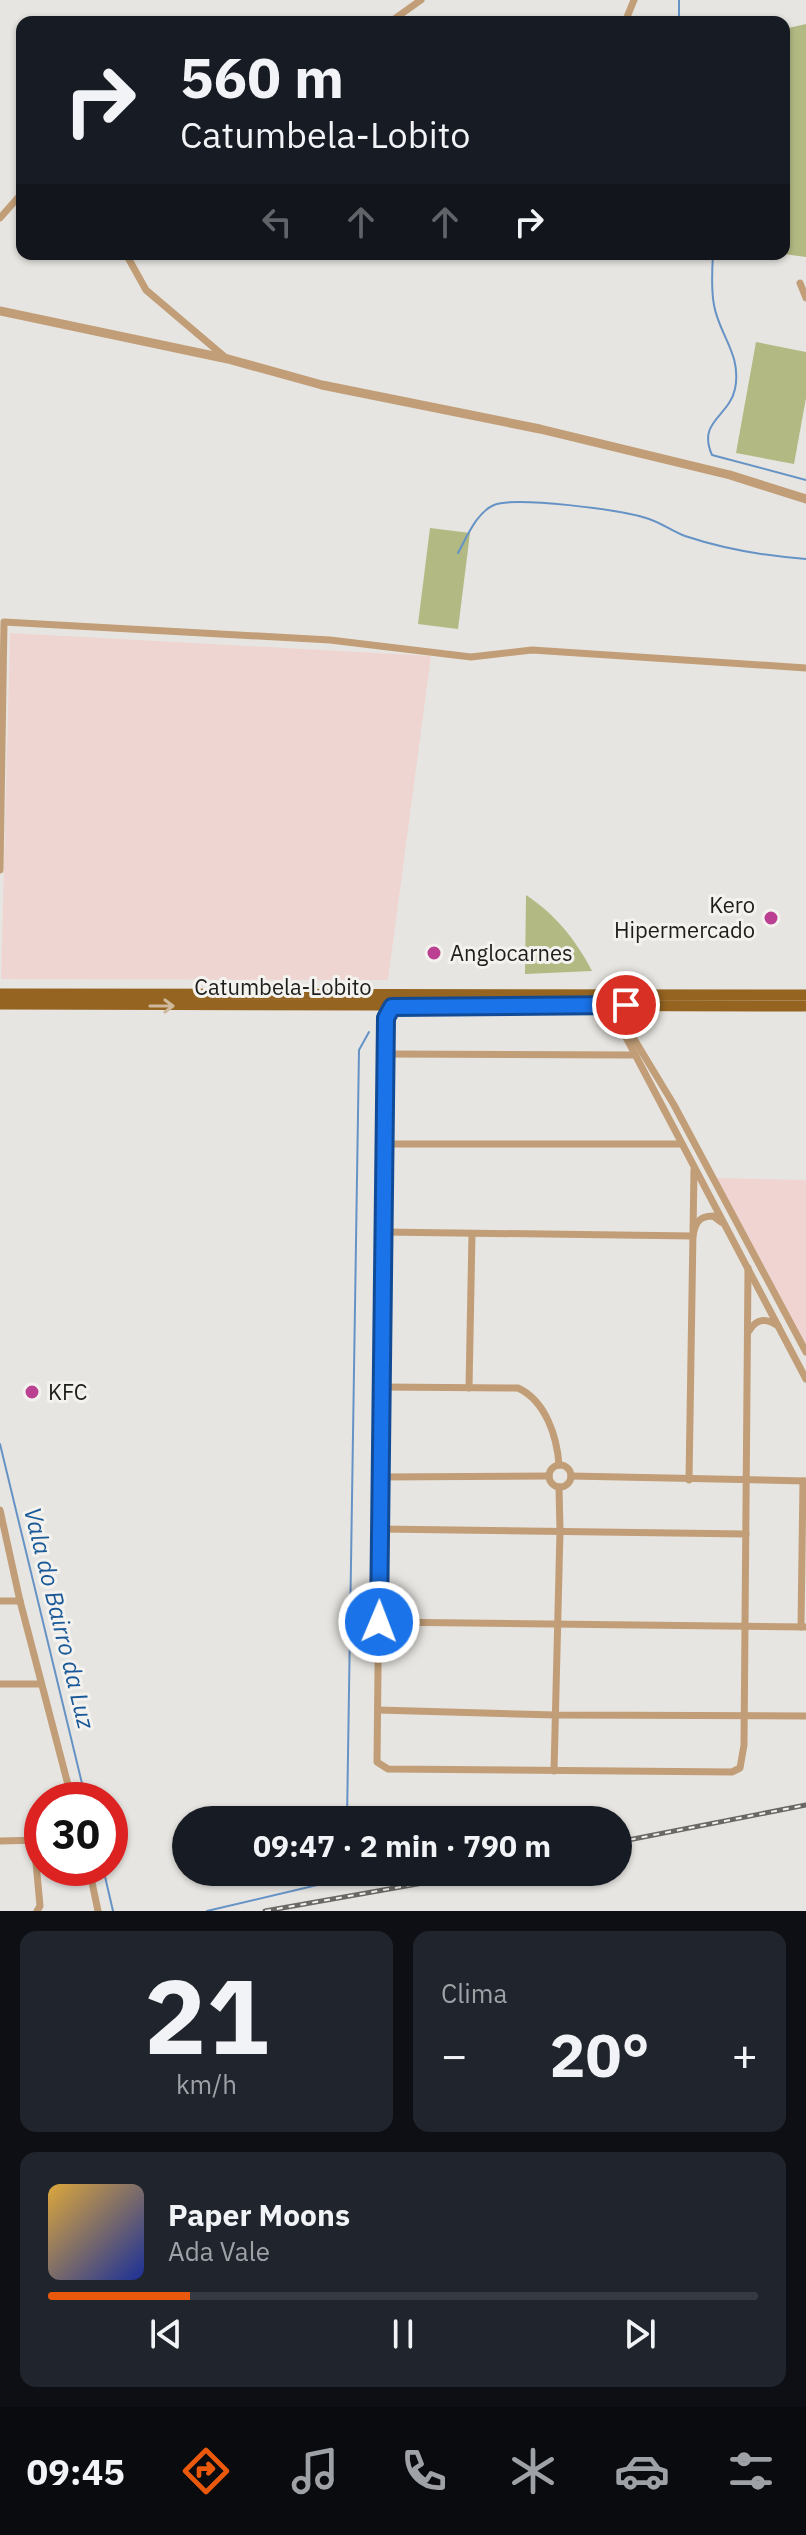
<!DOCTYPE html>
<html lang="pt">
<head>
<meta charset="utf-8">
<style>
	body { margin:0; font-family:"IBM Plex Sans",sans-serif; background:#20242c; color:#f1f3f6; height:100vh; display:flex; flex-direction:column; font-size:30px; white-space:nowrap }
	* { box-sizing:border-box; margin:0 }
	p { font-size:26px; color:#9ea1a6 }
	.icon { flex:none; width:44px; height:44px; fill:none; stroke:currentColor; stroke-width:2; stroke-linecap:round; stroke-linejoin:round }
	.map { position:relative; height:1911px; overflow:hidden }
	.sheet { display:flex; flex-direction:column; gap:20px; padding:20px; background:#0d0f14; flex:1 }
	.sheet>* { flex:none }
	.banner { position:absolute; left:16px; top:16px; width:774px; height:244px; border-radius:16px; box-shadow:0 2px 6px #0004; background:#171b24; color:#f1f3f6; overflow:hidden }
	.speed { position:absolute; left:24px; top:1782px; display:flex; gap:16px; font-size:40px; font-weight:700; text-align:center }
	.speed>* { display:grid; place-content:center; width:104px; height:104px; border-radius:50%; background:#171b24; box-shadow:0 2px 6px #0004; line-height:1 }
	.speed .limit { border:12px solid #d22; background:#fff; color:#111 }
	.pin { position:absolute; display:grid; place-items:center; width:68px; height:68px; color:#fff; margin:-34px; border:4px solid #fff; border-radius:50%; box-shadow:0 2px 8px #0007 }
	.me { position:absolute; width:88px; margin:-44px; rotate:1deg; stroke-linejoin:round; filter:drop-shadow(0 0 6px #0008) }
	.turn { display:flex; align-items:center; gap:28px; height:168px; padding:0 32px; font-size:36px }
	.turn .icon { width:104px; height:104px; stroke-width:2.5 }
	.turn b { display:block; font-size:56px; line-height:68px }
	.lanes { display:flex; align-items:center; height:76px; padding:0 32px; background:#0003; justify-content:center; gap:40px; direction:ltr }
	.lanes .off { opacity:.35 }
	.big { font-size:60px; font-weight:700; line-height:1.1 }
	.sheet .tile { flex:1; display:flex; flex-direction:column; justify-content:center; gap:12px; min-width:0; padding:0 28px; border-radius:16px; background:#20242c }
	.sheet .dial { align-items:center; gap:0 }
	.dial b { font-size:104px; line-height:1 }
	.song { display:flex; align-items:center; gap:24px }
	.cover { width:96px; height:96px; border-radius:12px; background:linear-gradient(135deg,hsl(40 70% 55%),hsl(230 70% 35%)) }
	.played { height:8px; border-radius:4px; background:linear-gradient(90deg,#ea580c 20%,#363941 20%) }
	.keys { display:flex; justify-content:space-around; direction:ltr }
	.heat { display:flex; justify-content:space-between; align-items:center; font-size:44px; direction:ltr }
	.sheet .tiles { flex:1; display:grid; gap:20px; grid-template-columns:1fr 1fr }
	.tile:last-child { grid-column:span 2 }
	.trip { position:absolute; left:172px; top:1806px; width:460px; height:80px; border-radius:40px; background:#171b24; box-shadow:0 2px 6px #0004; font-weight:700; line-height:80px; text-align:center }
	.dock { display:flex; height:128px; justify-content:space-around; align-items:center; background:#090b0e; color:#9ea1a6 }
	.dock .icon { width:56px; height:56px }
	.dock .current { color:#ea580c }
	.dock b { font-size:36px; color:#f1f3f6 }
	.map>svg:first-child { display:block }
</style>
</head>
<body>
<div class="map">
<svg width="806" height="1911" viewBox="0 0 806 1911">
	<rect width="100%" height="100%" fill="#e7e5e1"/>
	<!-- commercial -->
	<path fill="#efd4d2" d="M713 1178 806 1180V1352Z"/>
	<!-- industrial -->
	<path fill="#efd5d1" d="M10 633 431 656 388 980 1 979Z"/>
	<!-- green -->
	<g fill="#b2b983">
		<path d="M806 24V257L784 254V29Z"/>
		<path d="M756 342 806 352V398L794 464 736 453Z"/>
		<path d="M430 528 470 533 458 629 418 624Z"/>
		<path d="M526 895C556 915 575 939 592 971L525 974Z"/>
	</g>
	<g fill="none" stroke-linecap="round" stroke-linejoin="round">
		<!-- stream -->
		<g stroke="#6693c5" stroke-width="2">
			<path d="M679 0V22"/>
			<path d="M713 254C712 270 711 289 714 305 719 335 742 354 735 389 729 417 697 421 712 455L806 480"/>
			<path d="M458 553C467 537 476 513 494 505 516 496 621 510 646 518 660 522 672 531 685 536 724 549 766 556 806 559"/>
			<path d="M0 1444 86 1800"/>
			<path d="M347 1820 359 1050 369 1032"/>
			<path d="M103 1868 113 1911"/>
			<path d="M207 1911 347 1878V1872"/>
		</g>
		<!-- minor -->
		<g stroke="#c19e77" stroke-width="7">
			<path d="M390 22 421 0"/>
			<path d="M625 22 634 0"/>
			<path d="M0 218 22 193"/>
			<path d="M126 254 146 290 226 358"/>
			<path d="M800 283 806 298"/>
			<path d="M0 870 4 622 330 640 471 657 532 650 806 668"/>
			<path d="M392 1007 386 1018 385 1027 377 1762 388 1769 732 1772 740 1768 744 1745 748 1268"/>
			<path d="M601 1007 619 1024 806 1379"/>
			<path d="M622 1019 674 1105 806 1352"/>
			<path d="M385 1054 636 1055"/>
			<path d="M384 1144H682"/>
			<path d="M383 1232 693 1236C695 1224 698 1216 713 1216L721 1222"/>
			<path d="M749 1331C756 1319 766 1317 778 1326"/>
			<path d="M381 1387 518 1388C546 1401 557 1437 559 1465"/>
			<path d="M469 1388 472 1234"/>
			<circle cx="560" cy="1476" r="11"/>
			<path d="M571 1476 806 1481"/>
			<path d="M380 1477 549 1476"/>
			<path d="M689 1480 694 1170"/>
			<path d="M0 1510 20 1601 72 1800"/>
			<path d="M380 1529 746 1534"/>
			<path d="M0 1601H20"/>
			<path d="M379 1622 806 1627"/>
			<path d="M801 1627 803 1481"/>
			<path d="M0 1684H41"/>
			<path d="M378 1710 555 1715 806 1716"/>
			<path d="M554 1771 560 1531 559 1487"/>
			<path d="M0 1841 42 1840"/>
			<path d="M34 1841 40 1906 37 1911"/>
			<path d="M89 1868 98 1911"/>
		</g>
		<!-- tertiary -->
		<path stroke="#c19e77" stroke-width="9" d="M0 311 228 359 322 385 540 429 730 475 806 499"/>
		<!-- primary -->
		<g stroke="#956421" stroke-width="11">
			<path d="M0 994 806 995"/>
			<path d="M0 1004 806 1006"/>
		</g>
		<defs>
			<g id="rail">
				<path d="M618 1842 806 1805"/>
				<path d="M475 1879 506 1872"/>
				<path d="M265 1911 485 1872"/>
			</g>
		</defs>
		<!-- rail casing -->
		<use href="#rail" stroke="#696865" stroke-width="5"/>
		<!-- rail -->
		<use href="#rail" stroke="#f4f2ee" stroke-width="2" stroke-dasharray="6" stroke-linecap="butt"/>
	</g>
	<!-- one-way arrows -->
	<defs><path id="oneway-shaft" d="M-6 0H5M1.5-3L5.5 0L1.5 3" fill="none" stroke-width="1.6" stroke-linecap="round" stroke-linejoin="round" transform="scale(2)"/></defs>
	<use stroke="#ceb99c" href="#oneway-shaft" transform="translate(162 1006)"/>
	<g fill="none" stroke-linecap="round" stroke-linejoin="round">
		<defs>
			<path id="route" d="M379 1622 386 1018 392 1007 626 1005"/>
		</defs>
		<!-- route casing -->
		<use href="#route" stroke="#114b97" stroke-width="20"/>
		<!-- route -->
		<use href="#route" stroke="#1a73e8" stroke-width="14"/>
	</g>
	<!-- markers -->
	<g fill="#bb4092" stroke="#f4f2ee" stroke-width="3">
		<circle cx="771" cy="918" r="8"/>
		<circle cx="434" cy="953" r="8"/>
		<circle cx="32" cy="1392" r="8"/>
	</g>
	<g text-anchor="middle" stroke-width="6" stroke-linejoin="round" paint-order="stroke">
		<!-- poi labels -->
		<g font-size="22" fill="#1d1d1b" stroke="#f4f2ee" text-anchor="start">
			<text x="755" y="913" text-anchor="end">Kero<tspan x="755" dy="25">Hipermercado</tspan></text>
			<text x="450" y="961">Anglocarnes</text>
			<text x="48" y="1400">KFC</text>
		</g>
		<!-- street labels -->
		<g font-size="22" fill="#1d1d1b" stroke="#f4f2ee">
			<text x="283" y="995">Catumbela-Lobito</text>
		</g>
		<!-- water labels -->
		<g font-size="24" font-style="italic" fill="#195998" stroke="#f4f2ee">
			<text transform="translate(59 1618) rotate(76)" y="8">Vala do Bairro da Luz</text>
		</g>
	</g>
</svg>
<div class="speed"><div class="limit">30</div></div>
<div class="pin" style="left:626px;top:1005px;background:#d93025"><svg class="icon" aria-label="arrive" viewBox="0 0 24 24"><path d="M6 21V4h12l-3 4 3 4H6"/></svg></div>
<svg class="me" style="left:379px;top:1622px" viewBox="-20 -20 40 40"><circle r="17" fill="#1a73e8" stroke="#fff" stroke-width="3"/><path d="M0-11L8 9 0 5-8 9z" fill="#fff"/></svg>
<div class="trip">09:47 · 2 min · 790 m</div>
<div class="banner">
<div class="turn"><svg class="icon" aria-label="right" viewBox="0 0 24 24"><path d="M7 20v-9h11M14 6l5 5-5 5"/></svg><div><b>560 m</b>Catumbela-Lobito</div></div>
<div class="lanes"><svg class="icon off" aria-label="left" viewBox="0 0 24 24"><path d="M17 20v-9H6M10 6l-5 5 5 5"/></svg><svg class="icon off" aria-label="ahead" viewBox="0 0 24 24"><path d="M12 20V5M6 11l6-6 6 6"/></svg><svg class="icon off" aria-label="ahead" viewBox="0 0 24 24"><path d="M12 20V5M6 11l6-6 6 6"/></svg><svg class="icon" aria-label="right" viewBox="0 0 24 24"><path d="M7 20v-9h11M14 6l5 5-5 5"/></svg></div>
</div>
</div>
<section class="sheet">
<div class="tiles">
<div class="tile dial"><b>21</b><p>km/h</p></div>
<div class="tile"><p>Clima</p>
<div class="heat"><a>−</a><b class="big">20°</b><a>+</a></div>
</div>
<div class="tile">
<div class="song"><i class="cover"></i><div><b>Paper Moons</b><p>Ada Vale</p></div></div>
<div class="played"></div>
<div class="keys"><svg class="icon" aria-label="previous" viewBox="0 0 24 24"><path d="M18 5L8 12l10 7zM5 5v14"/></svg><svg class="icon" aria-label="pause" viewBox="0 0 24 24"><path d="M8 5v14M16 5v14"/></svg><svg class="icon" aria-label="next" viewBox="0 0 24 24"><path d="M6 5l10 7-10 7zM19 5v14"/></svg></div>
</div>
</div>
</section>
<nav class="dock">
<b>09:45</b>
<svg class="icon current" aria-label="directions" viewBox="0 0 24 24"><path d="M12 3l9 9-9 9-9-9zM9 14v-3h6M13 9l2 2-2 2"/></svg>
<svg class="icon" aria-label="music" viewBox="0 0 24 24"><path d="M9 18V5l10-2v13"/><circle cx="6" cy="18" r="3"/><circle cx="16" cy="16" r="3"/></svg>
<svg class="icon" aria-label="phone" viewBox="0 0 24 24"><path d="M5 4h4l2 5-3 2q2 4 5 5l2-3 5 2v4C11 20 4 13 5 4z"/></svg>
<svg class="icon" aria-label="climate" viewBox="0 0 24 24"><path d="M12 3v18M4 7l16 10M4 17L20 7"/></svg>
<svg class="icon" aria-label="car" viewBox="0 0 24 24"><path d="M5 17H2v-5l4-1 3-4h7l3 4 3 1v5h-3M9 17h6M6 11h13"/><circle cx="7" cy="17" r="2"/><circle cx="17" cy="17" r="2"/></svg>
<svg class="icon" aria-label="filters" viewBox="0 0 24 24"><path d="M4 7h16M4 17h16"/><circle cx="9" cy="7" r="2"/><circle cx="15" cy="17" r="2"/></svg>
</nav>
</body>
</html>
